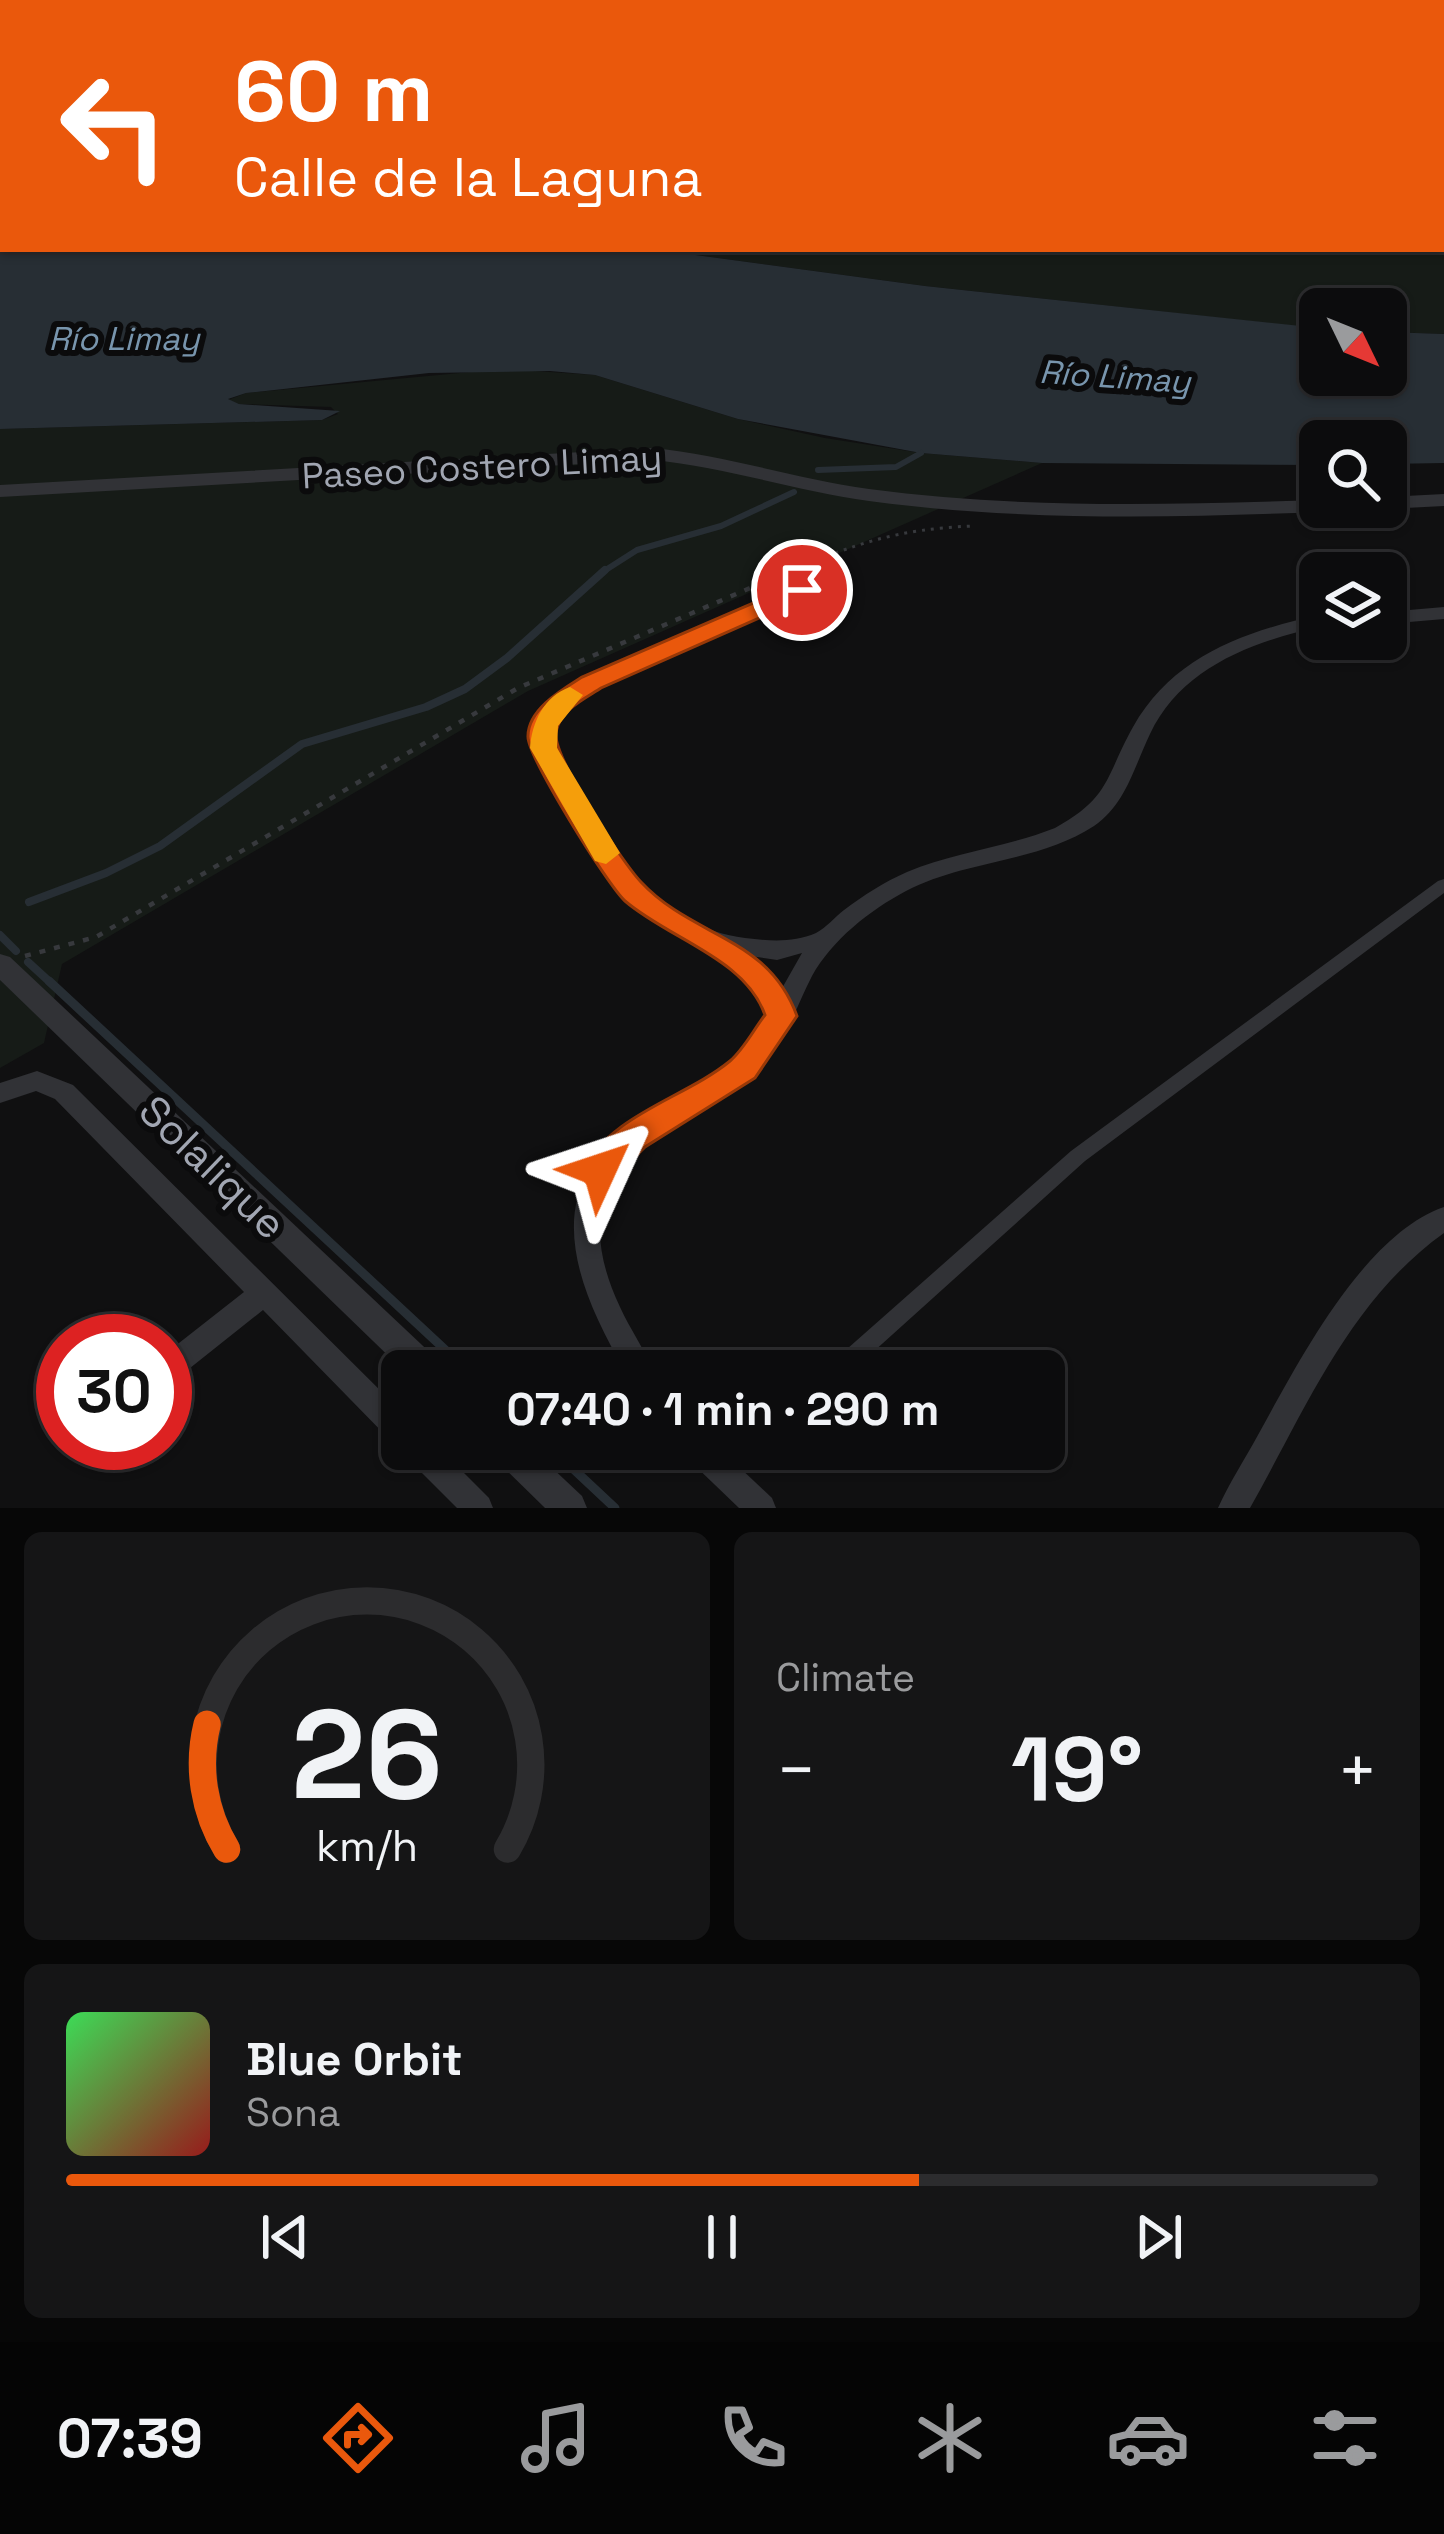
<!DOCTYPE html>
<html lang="en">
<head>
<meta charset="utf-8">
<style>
	body { margin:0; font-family:"Space Grotesk",sans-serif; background:#151516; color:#f1f3f6; height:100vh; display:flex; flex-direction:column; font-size:45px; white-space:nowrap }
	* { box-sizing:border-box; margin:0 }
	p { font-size:39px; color:#9a9b9d }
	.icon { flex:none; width:66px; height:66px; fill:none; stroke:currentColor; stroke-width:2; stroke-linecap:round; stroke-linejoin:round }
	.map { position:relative; height:1508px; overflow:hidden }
	.details { display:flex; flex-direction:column; gap:24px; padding:24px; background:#070707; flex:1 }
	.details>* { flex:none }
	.hud { position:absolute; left:0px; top:0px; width:1446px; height:252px; box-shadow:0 3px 9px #0004,0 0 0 3px #2c2c2e; background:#ea580c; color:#fff; overflow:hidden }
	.needle { width:78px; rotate:133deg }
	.tools { position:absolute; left:1299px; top:288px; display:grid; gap:24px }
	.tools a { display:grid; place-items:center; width:108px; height:108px; border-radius:18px; background:#0c0c0d; box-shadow:0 3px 9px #0004,0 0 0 3px #2c2c2e; font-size:60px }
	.speed { position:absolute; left:36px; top:1314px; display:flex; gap:24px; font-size:60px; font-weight:700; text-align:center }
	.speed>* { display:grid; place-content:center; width:156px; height:156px; border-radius:50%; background:#0c0c0d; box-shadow:0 3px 9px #0004,0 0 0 3px #2c2c2e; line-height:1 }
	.speed .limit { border:18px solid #d22; background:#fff; color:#111 }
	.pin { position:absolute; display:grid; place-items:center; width:102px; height:102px; color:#fff; margin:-51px; border:6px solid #fff; border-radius:50%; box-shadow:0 3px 12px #0007 }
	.me { position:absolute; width:132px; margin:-66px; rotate:48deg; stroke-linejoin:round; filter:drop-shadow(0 0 9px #0008) }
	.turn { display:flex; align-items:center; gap:42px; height:252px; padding:0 36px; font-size:54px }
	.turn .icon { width:156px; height:156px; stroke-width:2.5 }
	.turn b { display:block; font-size:84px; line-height:102px }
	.big { font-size:90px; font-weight:700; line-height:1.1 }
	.details .tile { flex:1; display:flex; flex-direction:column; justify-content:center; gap:18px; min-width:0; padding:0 42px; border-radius:18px; background:#151516 }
	.details .dial { align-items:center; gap:0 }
	.dial svg { height:312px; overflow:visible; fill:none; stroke:#2c2c2e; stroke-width:7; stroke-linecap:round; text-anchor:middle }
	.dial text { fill:#f1f3f6; stroke:none }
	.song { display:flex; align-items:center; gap:36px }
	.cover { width:144px; height:144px; border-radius:18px; background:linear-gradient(135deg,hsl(130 70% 55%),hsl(0 70% 35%)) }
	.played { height:12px; border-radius:6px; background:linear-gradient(90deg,#ea580c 65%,#2c2c2e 65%) }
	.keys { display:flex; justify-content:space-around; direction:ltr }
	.heat { display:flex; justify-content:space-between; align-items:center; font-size:66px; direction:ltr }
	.details .tiles { flex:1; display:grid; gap:24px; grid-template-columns:1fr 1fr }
	.tile:last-child { grid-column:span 2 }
	.trip { position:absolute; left:381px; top:1350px; width:684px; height:120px; border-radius:18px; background:#0c0c0d; box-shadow:0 3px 9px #0004,0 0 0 3px #2c2c2e; font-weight:700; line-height:120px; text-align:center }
	.menu { display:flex; height:192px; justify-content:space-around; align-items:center; background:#050505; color:#9a9b9d }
	.menu .icon { width:84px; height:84px }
	.menu .on { color:#ea580c }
	.menu b { font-size:54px; color:#f1f3f6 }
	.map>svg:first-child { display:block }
</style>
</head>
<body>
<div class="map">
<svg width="1444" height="1508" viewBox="0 0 1444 1508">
	<rect width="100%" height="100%" fill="#101011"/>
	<!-- green -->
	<g fill="#161b17">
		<path d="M1444 78V334L1386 332V309H1320V328L1304 327 925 286 651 249H1443Z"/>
		<path d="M503 369 595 375 738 419 825 438 921 453 1042 463 528 691 62 964 44 1043 0 1068V429L322 420 338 414 331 407 239 404 228 400 246 393Z"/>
	</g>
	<!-- water -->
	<path fill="#272e34" d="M0 234 3 249H295L303 253 651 249 925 286 1320 328V375H1386V332L1444 334V463L1386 464V441H1320V465L1042 463 921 453 738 419 595 375 550 371 429 373 246 393 228 399 239 404 340 411 322 420 0 429Z"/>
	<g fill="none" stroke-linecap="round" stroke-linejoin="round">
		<!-- stream-far2 -->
		<g stroke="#272e34" stroke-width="6">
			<path d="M818 470 896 467 921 453"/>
			<path d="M601 573 637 550 721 526 794 492"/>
		</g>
		<!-- stream-far1 -->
		<g stroke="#272e34" stroke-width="8">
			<path d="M29 902 106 873 160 846 302 744 426 707 465 689 507 658 605 570"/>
			<path d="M0 935 16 951"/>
			<path d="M28 962 52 984"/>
		</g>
		<!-- stream -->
		<g stroke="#272e34" stroke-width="9">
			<path d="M49 981 468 1371"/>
			<path d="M552 1449 615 1508"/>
		</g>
		<!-- path-far1 -->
		<path stroke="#37393d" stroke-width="3" stroke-dasharray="3 6" stroke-linecap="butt" d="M785 573C855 544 896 529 973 526"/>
		<!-- path -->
		<path stroke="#37393d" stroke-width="4.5" stroke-dasharray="6 9" stroke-linecap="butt" d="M25 956 96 937 518 688 792 570"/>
		<!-- pedestrian -->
		<g fill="#313236" fill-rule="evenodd">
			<path d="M1444 879V893L1085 1161 852 1371H827L830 1364 1071 1151 1438 881Z"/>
			<path d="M737 1449H763C757 1463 739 1479 725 1484L717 1481 714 1474 717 1467Z"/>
		</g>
		<!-- minor -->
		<g fill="#313236" fill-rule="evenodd">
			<path d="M802 584 811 590 809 594 583 696C540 726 551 747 573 788 611 858 661 927 745 938 769 941 793 943 816 933 826 928 835 917 844 910 864 895 884 882 907 872 954 852 1007 847 1055 828 1111 797 1105 777 1133 727 1173 656 1245 631 1320 615V627C1253 641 1181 668 1150 734 1134 767 1126 804 1094 826 1037 863 965 860 906 891 870 910 832 940 812 976 797 1005 787 1038 764 1063 738 1093 701 1109 667 1129 593 1172 585 1233 620 1307 630 1329 644 1349 654 1371H625C571 1278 535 1180 649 1115 695 1088 743 1066 769 1016 747 956 681 947 636 908 608 884 524 763 533 727 537 709 554 697 569 686ZM802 953 781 990 751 956 777 960Z"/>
			<path d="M1444 607V619L1386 624V612Z"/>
			<path d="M37 1071 73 1085 402 1412V1446L392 1442 263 1310 175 1380 165 1384V1354L244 1292 55 1099 36 1091 0 1103V1083Z"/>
			<path d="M1444 1207V1233C1349 1301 1306 1409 1250 1508H1218C1229 1483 1245 1459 1258 1435 1298 1363 1363 1235 1444 1207Z"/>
			<path d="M404 1449H440L489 1498 493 1508H457L408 1459Z"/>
			<path d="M684 1449H720L772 1498 776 1508H739L688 1459Z"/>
		</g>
		<!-- tertiary -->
		<g fill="#313236" fill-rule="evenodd">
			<path d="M652 448C726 455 796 479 869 489 1018 509 1170 505 1320 500V507H1330L1320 512C1170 518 1018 521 869 501 796 491 726 467 652 460L0 497V485Z"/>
			<path d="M1444 494V506L1386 509 1379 507H1386V497Z"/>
			<path d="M0 954 10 957 439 1361 443 1371H404L0 980Z"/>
			<path d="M491 1449H532L582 1496 587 1508H545L496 1460Z"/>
		</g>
	</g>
	<!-- route -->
	<path fill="#ea580c" stroke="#983908" stroke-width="3" d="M802 582 814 590 811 595 601 688C584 699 560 710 556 732 552 756 622 862 641 882 693 938 768 936 797 1016L755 1078 645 1147 612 1180 600 1184 588 1180 583 1170C611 1114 685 1098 730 1061 744 1049 754 1029 765 1015 745 958 669 939 625 901 608 886 527 756 528 736 528 709 563 689 582 677Z"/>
	<!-- slow -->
	<path fill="#f59e0b" d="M570 687 583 695 558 726 557 748 620 853 606 864 595 861 530 748C532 722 544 696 570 687Z"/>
	<g text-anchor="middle" stroke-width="12" stroke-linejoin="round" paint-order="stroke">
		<!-- far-water labels -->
		<g font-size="33" font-style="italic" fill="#7895ad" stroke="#0b0b0c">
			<text x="124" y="350">Río Limay</text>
			<text transform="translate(1115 376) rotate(4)" y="12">Río Limay</text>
		</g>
		<!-- street labels -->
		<g font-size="36" fill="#a1a6b2" stroke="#0b0b0c">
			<text transform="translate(482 466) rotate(-3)" y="13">Paseo Costero Limay</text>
		</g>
		<!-- near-street labels -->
		<g font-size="42" fill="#a1a6b2" stroke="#0b0b0c">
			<text transform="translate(213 1167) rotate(44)" y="15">Solalique</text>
		</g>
	</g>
</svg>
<div class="tools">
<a><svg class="needle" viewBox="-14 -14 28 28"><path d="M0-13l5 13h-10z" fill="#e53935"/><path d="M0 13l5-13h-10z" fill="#9a9b9d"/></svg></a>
<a><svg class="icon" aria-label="search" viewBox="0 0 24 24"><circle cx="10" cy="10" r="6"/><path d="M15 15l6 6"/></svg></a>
<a><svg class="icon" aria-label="layers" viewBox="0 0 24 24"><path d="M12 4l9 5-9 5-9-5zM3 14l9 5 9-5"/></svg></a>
</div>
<div class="speed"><div class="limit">30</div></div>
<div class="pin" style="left:802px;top:590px;background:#d93025"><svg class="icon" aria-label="arrive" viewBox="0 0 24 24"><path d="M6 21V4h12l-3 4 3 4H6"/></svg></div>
<svg class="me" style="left:600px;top:1170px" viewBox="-20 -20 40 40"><path d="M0-17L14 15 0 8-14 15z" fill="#ea580c" stroke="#fff" stroke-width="4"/></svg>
<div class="trip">07:40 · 1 min · 290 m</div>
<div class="hud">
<div class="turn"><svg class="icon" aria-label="left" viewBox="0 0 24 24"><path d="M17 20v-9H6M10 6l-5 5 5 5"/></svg><div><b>60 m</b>Calle de la Laguna</div></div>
</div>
</div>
<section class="details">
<div class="tiles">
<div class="tile dial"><svg viewBox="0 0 100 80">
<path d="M14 69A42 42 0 1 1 86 69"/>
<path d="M14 69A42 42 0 0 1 9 37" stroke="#ea580c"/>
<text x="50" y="56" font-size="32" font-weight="700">26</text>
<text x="50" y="72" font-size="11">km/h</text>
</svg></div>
<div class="tile"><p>Climate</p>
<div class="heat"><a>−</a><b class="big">19°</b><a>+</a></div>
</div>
<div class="tile">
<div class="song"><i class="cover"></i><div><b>Blue Orbit</b><p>Sona</p></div></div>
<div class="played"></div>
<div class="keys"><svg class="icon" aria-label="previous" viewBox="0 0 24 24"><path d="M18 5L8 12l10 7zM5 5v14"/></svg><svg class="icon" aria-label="pause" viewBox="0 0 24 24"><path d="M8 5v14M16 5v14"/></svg><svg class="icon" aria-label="next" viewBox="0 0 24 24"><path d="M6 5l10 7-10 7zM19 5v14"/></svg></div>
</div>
</div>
</section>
<nav class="menu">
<b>07:39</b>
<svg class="icon on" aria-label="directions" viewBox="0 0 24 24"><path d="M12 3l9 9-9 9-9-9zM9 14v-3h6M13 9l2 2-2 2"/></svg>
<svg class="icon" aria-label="music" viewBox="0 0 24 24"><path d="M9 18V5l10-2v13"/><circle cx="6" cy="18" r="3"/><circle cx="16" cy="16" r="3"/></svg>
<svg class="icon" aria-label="phone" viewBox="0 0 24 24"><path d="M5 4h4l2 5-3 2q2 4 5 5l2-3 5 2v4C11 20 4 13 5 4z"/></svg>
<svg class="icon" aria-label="climate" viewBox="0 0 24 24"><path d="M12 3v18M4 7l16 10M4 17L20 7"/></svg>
<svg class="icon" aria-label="car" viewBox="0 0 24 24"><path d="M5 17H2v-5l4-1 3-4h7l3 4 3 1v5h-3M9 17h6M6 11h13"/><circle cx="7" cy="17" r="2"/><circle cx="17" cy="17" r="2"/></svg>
<svg class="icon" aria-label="filters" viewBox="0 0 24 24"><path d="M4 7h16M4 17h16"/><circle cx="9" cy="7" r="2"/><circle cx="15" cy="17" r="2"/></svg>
</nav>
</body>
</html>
